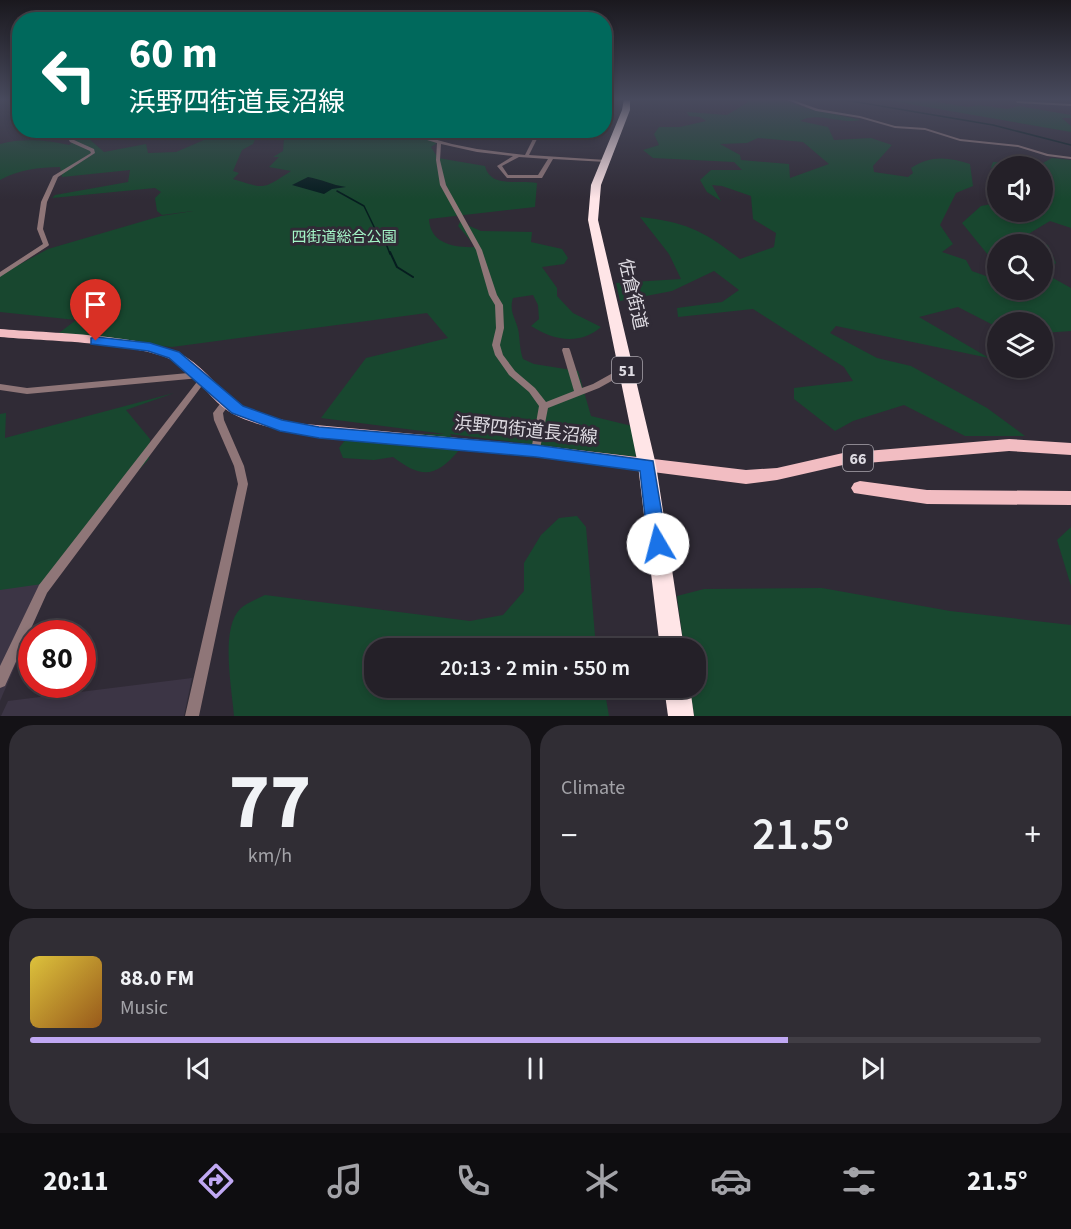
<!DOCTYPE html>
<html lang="en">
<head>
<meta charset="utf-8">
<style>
	body { margin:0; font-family:"Source Sans 3","Noto Sans JP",sans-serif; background:#302d34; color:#f1f3f6; height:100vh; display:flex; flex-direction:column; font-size:22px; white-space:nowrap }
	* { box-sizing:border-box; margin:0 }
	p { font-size:20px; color:#a3a3a8 }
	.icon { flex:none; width:33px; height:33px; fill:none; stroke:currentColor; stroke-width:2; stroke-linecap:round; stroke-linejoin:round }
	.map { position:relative; height:716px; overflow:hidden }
	.drawer { display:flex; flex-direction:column; gap:9px; padding:9px; background:#141216; flex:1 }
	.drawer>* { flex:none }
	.guide { position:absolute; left:12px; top:12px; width:600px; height:126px; border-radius:24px; box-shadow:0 3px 9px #0003,0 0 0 2px #413e45; background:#00695c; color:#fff; overflow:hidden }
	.buttons { position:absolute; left:987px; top:156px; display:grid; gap:12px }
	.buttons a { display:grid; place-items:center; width:66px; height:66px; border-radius:50%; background:#242028; box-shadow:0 3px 9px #0003,0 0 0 2px #413e45; font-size:30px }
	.speed { position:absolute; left:18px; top:620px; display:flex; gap:12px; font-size:30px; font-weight:700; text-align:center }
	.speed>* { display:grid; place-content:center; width:78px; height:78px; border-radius:50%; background:#242028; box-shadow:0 3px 9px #0003,0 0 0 2px #413e45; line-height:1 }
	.speed .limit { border:9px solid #d22; background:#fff; color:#111 }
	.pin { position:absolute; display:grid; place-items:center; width:51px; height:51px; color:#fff; margin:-62px -26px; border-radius:50% 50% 50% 0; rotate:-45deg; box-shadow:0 0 6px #0007 }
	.pin .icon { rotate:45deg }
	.me { position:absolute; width:66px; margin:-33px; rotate:352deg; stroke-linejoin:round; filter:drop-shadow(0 0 4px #0008) }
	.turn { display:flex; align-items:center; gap:21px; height:126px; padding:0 18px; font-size:27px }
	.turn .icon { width:78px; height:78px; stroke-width:2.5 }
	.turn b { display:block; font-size:42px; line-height:51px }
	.big { font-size:45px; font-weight:600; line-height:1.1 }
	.drawer .tile { flex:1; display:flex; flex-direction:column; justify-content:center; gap:9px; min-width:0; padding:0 21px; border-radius:24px; background:#302d34 }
	.drawer .dial { align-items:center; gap:0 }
	.dial b { font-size:78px; line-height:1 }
	.song { display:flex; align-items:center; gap:18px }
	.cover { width:72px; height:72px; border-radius:9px; background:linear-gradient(135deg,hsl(50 70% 55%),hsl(30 70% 35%)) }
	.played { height:6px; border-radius:3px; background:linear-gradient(90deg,#c0a8f3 75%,#413e45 75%) }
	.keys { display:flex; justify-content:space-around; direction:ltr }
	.heat { display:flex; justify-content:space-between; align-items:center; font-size:33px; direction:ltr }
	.drawer .tiles { flex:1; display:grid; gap:9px; grid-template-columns:1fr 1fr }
	.tile:last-child { grid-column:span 2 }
	.trip { position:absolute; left:364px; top:638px; width:342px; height:60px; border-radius:24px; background:#242028; box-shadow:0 3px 9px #0003,0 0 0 2px #413e45; font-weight:600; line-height:60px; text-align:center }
	.tabs { display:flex; height:96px; justify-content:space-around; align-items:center; background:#0e0d10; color:#a3a3a8 }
	.tabs .icon { width:42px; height:42px }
	.tabs .active { color:#c0a8f3 }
	.tabs b { font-size:27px; color:#f1f3f6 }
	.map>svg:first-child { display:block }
</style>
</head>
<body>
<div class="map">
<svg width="1071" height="716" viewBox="0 0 1071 716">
	<rect width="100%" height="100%" fill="#302b36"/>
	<!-- built -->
	<g fill="#3c3545">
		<path d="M56 571 0 701V585Z"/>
		<path d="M192 678 184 716H1L8 701Z"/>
	</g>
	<!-- green -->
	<g fill="#18472f" fill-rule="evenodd">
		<path d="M747 99H781L806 108 861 120C842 125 817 111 800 121L828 127 834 140 871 138 892 145 873 166 874 172 908 177 913 173 911 168C930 155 949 157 970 164L973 186 956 193 940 225 953 244 942 252 966 260 972 271 997 280 998 290H1042V244H998L997 266 962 223 981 206 997 203 998 212H1042V166H998L997 171 991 168 993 162 1041 164 1052 158 1071 160V228L1050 221 1025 236 1026 239 1048 245 1056 263 1044 273 1071 288V331L1043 333 1042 322H998L997 327 958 307 919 317 989 358 836 326 830 333 877 358 911 366 987 408 1025 436H965L904 405 853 421 835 431 794 399V388L853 381 844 367 753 309 678 317 677 308 722 302 739 290 714 271 672 291 620 301 616 283 681 279 669 254 640 217C686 222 704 231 740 259L774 247 776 233 753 219 751 196 722 186 712 185 721 201 707 192 700 180 711 170H742L734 162 653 158 643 150 659 145 654 134 659 127H680L706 121 700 117 689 116 687 112 727 115 748 102ZM758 138 803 142 829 164 790 178 789 164 741 160 740 155 720 144 747 143Z"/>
		<path d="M881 99H940L936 102 968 107 979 105 1007 109 1019 106 1071 115V118H1062L1071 126V132Z"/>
		<path d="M259 130 253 144 242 150 233 171 239 173 233 179C266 189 262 190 291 171L269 167 279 157H273L283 151 284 138 288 131 376 130 380 137 410 134 437 143 431 147 438 158 485 166C491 189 518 179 537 183L535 207 429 219C430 244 455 248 476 247L458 226 460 222 481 231 532 232 531 242 562 249 568 258 564 264 542 267 557 288V296L573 313 601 327C579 346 553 340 531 326L539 319 538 305 533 295 513 298C508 314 518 320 519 335 520 344 520 350 523 359L534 364 578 371 591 416 632 426 636 457 450 434 460 449C436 478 422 479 393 457L374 460 343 458 339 448 349 435 445 434 321 418 366 358 448 338 427 313 172 347 55 336 76 320 0 312V275L48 249 161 216 193 211 162 215 157 211 155 198 161 192 155 188 52 198 55 195 128 182 130 170 62 177 60 167C39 167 18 170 0 180V144C23 138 46 140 69 145L78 139 67 131H80L104 152 146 144 148 153 176 152 204 140 199 131Z"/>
		<path d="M174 393 126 410 150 439 149 459 95 517 42 584 0 590V414L6 413 5 438Z"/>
		<path d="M577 516 586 527 596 648H375V687H604L609 716H234C232 689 220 629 240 609 246 603 257 599 265 595L470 621 503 615 524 591V563L541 535 559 518Z"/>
		<path d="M1071 527V586L1057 540Z"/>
		<path d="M822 588 950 611 1071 625V716H694L690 687H696V648H684L677 596 704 589Z"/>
	</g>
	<!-- water -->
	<path fill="#061d1f" d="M308 177C321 179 332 185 346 187L332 189 324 194 292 185Z"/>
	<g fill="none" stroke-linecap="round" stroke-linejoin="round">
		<!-- stream-far1 -->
		<g stroke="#061d1f" stroke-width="1.5">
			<path d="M839 99 993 125 1071 145"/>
			<path d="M337 191 364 206 378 235 385 241 390 254"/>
		</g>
		<!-- stream -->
		<path stroke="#061d1f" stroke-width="2" d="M390 252 397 267 413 277"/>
		<!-- street -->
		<g fill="#8f7678" fill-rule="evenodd">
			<path d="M785 99H790L818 109 860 116 895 126 925 128 960 139 1018 145 1048 154 1071 157V159L1047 156 1018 147 960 141 925 130 895 128 860 118 816 111Z"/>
			<path d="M1016 101 1071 104V106L1017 103Z"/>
			<path d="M63 130H67L74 140 94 149 95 153 58 177 47 202 43 229 49 245 48 246 0 277V272L43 244 37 229 41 202 53 176 91 153 90 151 70 142Z"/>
			<path d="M407 130H414L430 138 452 144 477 149 525 155 533 139 532 130H536L537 139 529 155 606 160 608 161 606 162 553 159 542 178H507L497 166 513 156 477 152 441 144 440 160 446 185 482 250 497 295 503 305 504 328 500 345 503 355 515 371 535 388 546 402 574 391 562 350 563 348H569L570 350 582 388 593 384 611 374 628 370 632 373 631 375 617 378 599 388 548 408 539 454 536 455 533 454 531 451 539 406 529 392 509 375 495 355 492 345 496 328 495 305 489 295 476 250 440 185 436 160 437 143 427 140ZM519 157 548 159 538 175H508L502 166Z"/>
			<path d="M199 372 202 373 203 375 202 376 206 377 207 379 47 593 5 686 0 688V666L39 585 200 378 27 394 0 390V384L27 388Z"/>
			<path d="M226 399 229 400 231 402 223 413 224 420 244 466 248 484 199 716H185L238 484 234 466 214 420 213 413 223 400Z"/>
		</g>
		<!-- primary -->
		<g fill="#f2bdc2" fill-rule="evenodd">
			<path d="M0 329C45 333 150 334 186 357 207 370 221 392 241 406 256 415 277 418 294 423L536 445 746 470 777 468 843 453 1009 439 1071 443V455L1009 451 843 465 777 480 746 484 536 457 294 433C274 428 252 424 233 414 211 402 197 375 176 362 141 342 43 341 0 337Z"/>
			<path d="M860 481 927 490 1071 491V505L927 504 854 493 851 488 854 483Z"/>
		</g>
		<!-- highway -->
		<g fill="#ffe5e7" fill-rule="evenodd">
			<path d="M624 99H630V110L601 185 598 220 656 465 684 648H660L638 465 588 220 591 185 622 110Z"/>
			<path d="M664 687H690L694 716H668Z"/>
		</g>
	</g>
	<!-- sky -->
	<linearGradient id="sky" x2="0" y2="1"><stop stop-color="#1a181e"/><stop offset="0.5" stop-color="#484a5d"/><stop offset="1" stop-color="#484a5d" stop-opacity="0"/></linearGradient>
	<rect width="1071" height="199" fill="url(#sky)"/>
	<!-- route -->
	<path fill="#1a73e8" stroke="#114b97" stroke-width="1.5" d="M96 337 150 343 179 352 243 406 282 420 319 427 536 445 653 461 667 544 665 549 658 552 651 549 648 544 640 471 536 457 319 438 280 431 232 413 169 358 148 351 91 344V338Z"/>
	<g text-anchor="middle" stroke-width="6" stroke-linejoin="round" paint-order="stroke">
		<!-- far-park labels -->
		<g font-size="15" fill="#a4f5c7" stroke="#302b36">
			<text x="344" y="242">四街道総合公園</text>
		</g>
		<!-- shield labels -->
		<g fill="#302b36" stroke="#aaa6ae" stroke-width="1.5">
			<rect x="612" y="357" width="30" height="26" rx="4.5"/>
			<rect x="843" y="445" width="30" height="26" rx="4.5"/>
		</g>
		<g font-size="16" font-weight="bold" fill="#dedbe2">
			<text x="627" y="376">51</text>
			<text x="858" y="464">66</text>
		</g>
		<!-- street labels -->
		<g font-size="18" fill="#dedbe2" stroke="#302b36">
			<text transform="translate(633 294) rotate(77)" y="6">佐倉街道</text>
			<text transform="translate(526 430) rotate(6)" y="6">浜野四街道長沼線</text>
		</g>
	</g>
</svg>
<div class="buttons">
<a><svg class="icon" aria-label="sound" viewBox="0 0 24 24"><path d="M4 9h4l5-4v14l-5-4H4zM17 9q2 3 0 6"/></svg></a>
<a><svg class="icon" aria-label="search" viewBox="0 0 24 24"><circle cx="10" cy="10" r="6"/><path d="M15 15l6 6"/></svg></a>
<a><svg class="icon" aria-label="layers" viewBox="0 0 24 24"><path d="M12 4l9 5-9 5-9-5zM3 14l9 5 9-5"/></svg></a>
</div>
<div class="speed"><div class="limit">80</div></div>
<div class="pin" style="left:96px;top:341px;background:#d93025"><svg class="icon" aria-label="arrive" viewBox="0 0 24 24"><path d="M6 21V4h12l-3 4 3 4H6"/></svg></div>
<svg class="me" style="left:658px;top:544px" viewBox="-20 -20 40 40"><circle r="19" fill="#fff"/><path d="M0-13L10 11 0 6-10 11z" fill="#1a73e8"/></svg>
<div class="trip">20:13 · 2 min · 550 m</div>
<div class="guide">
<div class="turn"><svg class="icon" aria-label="left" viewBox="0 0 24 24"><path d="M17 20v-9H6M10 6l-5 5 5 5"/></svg><div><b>60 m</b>浜野四街道長沼線</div></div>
</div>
</div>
<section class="drawer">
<div class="tiles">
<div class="tile dial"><b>77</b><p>km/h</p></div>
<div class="tile"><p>Climate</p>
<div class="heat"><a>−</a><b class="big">21.5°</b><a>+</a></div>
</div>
<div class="tile">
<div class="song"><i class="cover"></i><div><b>88.0 FM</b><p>Music</p></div></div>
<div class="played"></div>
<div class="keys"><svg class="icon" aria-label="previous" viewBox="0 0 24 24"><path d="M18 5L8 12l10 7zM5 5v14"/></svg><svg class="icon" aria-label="pause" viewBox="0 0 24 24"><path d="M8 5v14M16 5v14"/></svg><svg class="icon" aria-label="next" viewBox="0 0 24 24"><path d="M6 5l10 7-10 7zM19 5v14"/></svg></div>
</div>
</div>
</section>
<nav class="tabs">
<b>20:11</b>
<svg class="icon active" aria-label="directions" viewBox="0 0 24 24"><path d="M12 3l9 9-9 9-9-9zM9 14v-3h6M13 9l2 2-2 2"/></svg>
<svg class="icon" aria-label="music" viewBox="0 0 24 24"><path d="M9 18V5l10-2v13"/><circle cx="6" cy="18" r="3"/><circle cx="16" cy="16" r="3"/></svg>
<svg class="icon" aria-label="phone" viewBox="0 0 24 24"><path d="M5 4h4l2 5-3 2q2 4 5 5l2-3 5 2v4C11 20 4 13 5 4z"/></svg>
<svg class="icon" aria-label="climate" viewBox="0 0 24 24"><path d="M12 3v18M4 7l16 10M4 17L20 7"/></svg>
<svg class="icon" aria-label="car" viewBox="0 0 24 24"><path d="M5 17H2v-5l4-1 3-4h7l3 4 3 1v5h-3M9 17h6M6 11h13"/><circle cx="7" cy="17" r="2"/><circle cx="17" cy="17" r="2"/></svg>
<svg class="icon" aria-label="filters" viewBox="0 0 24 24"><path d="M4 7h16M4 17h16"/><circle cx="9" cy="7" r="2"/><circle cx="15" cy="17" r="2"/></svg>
<b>21.5°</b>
</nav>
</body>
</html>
